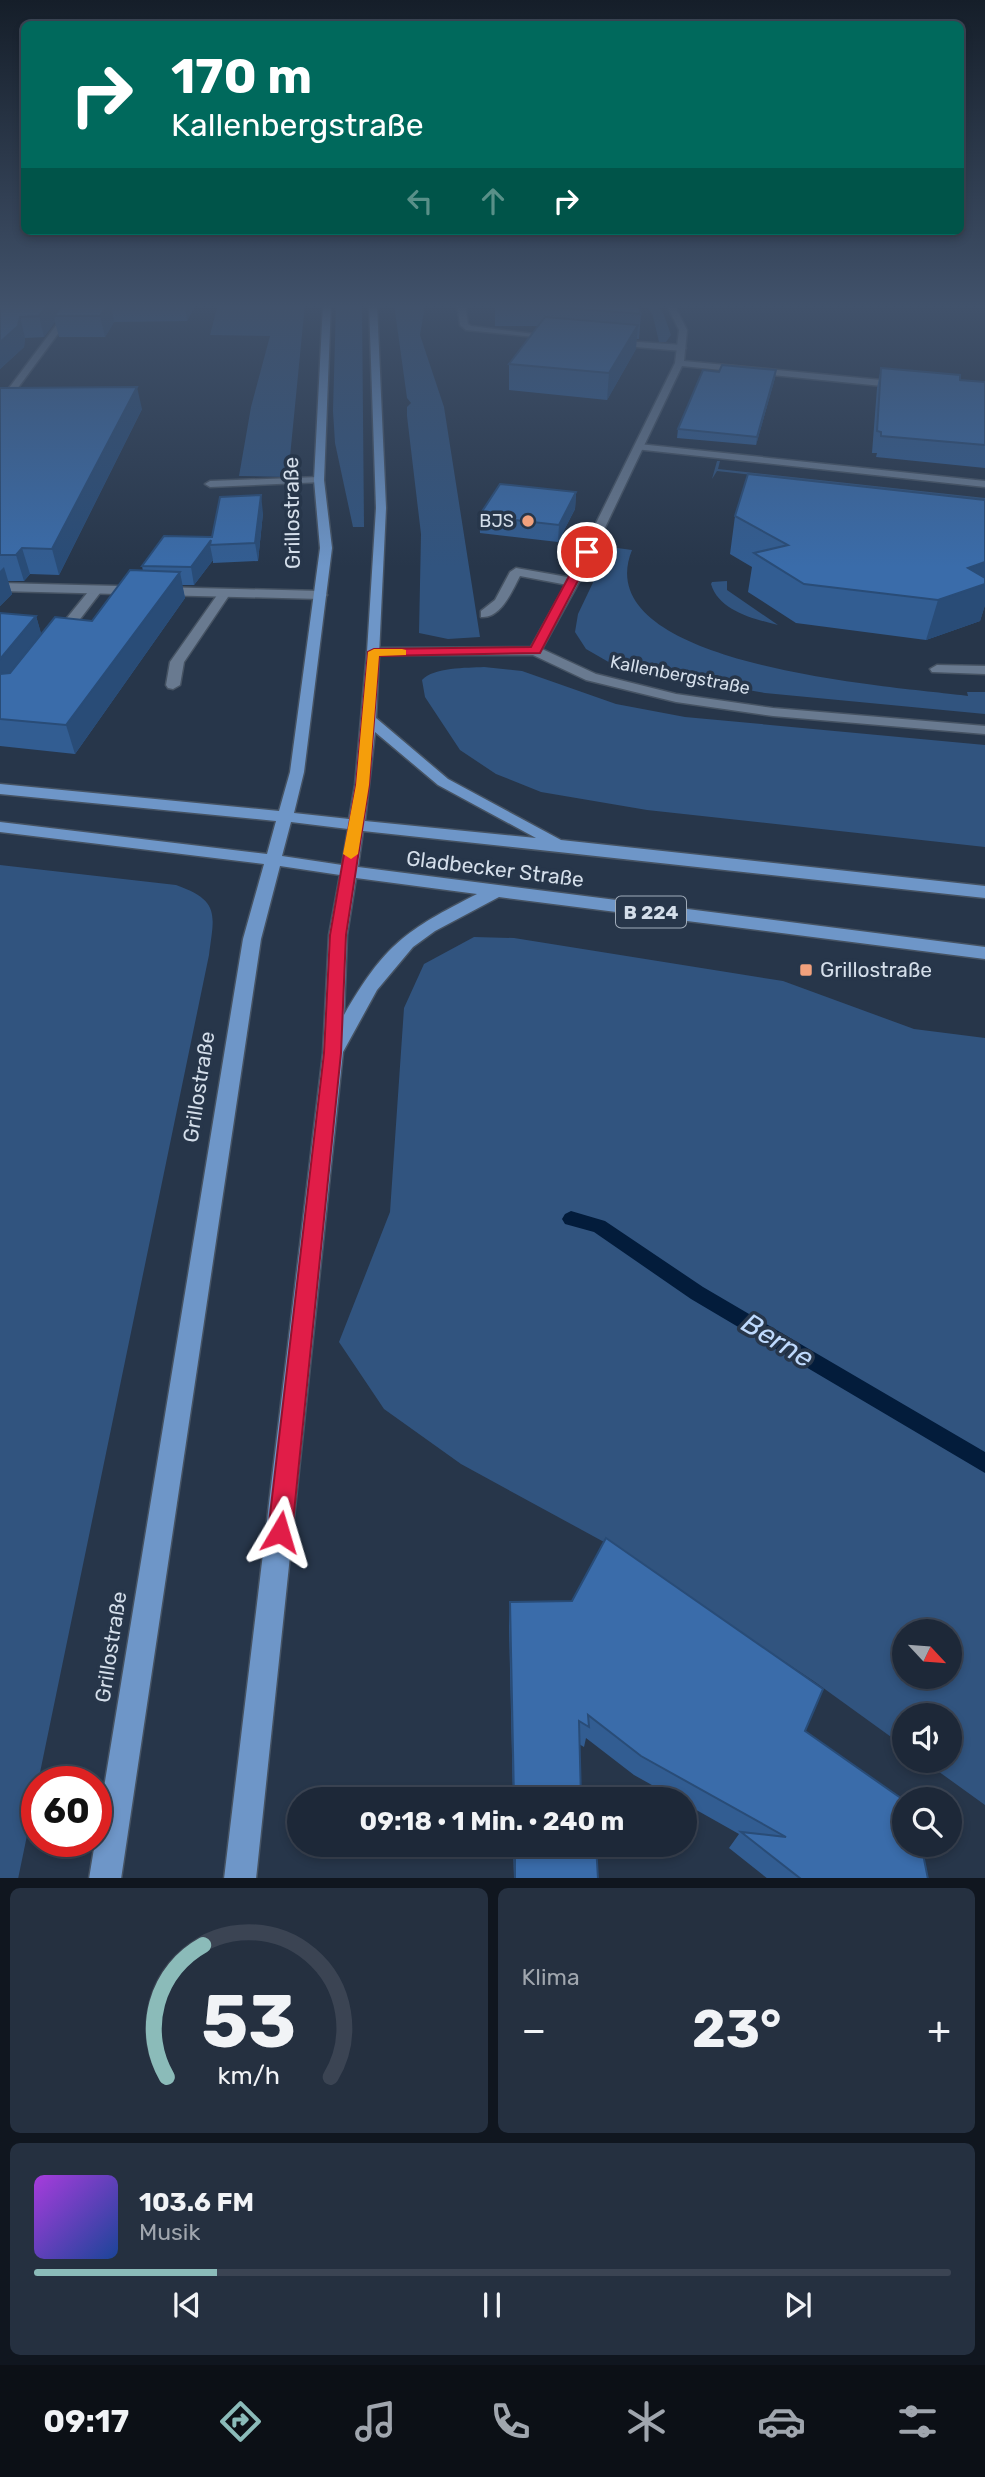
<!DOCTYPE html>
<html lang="de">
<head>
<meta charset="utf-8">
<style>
	body { margin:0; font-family:Rubik,sans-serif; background:#253040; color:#f1f3f6; height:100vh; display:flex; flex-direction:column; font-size:26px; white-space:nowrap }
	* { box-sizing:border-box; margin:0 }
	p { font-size:23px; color:#a0a6ae }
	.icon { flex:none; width:38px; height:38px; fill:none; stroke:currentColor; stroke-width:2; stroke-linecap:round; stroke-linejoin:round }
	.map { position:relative; height:1878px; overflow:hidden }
	.side { display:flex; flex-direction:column; gap:10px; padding:10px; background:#10161f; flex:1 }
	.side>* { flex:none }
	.banner { position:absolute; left:21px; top:21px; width:943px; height:214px; border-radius:10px; box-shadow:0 4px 10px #0003,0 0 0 2px #3b4453; background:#00695c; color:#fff; overflow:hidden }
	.needle { width:46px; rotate:116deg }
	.buttons { position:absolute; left:892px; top:1619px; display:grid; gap:14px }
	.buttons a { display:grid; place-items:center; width:70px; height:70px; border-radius:50%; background:#1d2838; box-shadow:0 4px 10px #0003,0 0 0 2px #3b4453; font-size:35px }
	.speed { position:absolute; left:21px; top:1766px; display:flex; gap:14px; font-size:35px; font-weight:700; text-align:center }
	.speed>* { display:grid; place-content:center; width:91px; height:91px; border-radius:50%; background:#1d2838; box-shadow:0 4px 10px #0003,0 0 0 2px #3b4453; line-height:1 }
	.speed .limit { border:10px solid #d22; background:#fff; color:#111 }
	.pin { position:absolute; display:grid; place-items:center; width:60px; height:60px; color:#fff; margin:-30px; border:4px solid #fff; border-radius:50%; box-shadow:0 2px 7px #0007 }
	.me { position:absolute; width:77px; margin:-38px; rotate:7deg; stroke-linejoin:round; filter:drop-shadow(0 0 5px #0008) }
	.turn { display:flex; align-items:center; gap:24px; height:147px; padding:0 35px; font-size:32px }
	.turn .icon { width:91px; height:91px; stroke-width:2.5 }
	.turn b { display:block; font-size:49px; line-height:60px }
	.lanes { display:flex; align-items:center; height:66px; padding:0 35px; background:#0003; justify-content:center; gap:35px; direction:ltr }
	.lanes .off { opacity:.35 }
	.big { font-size:52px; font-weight:700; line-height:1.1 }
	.side .tile { flex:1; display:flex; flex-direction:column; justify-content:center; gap:10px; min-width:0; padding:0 24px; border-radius:10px; background:#253040 }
	.side .dial { align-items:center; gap:0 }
	.dial svg { height:182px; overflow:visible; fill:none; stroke:#3b4453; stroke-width:7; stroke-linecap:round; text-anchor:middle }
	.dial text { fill:#f1f3f6; stroke:none }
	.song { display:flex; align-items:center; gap:21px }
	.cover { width:84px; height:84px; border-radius:10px; background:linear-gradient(135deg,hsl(280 70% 55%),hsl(220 70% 35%)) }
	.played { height:7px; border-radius:4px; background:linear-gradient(90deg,#8bbbb9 20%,#3b4453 20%) }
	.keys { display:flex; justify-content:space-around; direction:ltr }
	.heat { display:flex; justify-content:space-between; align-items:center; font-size:38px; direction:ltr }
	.side .tiles { flex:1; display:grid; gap:10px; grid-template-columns:1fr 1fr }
	.tile:last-child { grid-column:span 2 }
	.trip { position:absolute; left:287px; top:1787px; width:410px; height:70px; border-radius:35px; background:#1d2838; box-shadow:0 4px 10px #0003,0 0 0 2px #3b4453; font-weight:700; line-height:70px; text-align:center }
	.dock { display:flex; height:112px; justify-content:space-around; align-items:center; background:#0c1016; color:#a0a6ae }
	.dock .icon { width:49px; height:49px }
	.dock .on { color:#8bbbb9 }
	.dock b { font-size:32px; color:#f1f3f6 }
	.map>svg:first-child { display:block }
</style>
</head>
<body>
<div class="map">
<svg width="985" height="1879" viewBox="0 0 985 1879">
	<rect width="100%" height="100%" fill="#27364a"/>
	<!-- green -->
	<g fill="#31547f" fill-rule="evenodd">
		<path d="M218 304H305L288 477 239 476 251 407 270 336 210 335Z"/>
		<path d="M336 304H362L364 527H353L335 443 333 411Z"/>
		<path d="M394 304H421L424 311 420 335 444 407 480 637 448 639 419 633 421 534 407 416V407L411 403 407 398Z"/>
		<path d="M646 304H657L664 315 671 335 666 342H659L653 316Z"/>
		<path d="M717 461H720L718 469 985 498V501L717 471 712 479Z"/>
		<path d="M610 547 632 550C584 668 902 687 968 696L967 692H985V714L765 693 619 668 586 649 575 632 578 614Z"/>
		<path d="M727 581V590L778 625C754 619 719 611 711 584L712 582Z"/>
		<path d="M484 667 522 671 616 704 685 717 985 745V847L647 810 541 792 496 774 460 750 425 697 422 680C434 667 466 668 484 667Z"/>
		<path d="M0 865 176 885C221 901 214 915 209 955L18 1879 0 1878Z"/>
		<path d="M474 937 514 938 783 981 914 1029 985 1038V1805L924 1761 950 1760V1715H905V1747L815 1682 615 1548 461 1464 384 1409 339 1342 390 1212 404 1008 424 964ZM905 1631H950V1676H905Z"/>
	</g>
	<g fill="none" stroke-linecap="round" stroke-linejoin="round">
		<!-- stream -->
		<path fill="#031c3b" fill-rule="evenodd" d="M571 1211 605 1221 703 1287 985 1452V1473L691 1299 594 1232 565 1224 562 1219 565 1214Z"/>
		<defs>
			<g id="service">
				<path d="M457 304H465L468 324 471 326 558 337 554 339 466 330 460 325Z"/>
				<path d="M610 340 682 345 686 348 682 351 613 345Z"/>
				<path d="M639 444 985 481V487L635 449 634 447Z"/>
				<path d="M319 477 323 478V482L210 487 205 484 210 481Z"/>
				<path d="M516 568 573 578 579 582 573 586 520 576C512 591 501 619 481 617V611L495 600 510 572Z"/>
				<path d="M96 586 102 590 100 593 64 640H54V634L92 587Z"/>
				<path d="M224 590 230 594 184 662 180 685 173 689 168 688 166 685 170 662 220 591Z"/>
				<path d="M937 665 985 666V674L932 672 930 669Z"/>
			</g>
			<g id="minor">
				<path d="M72 304H80L3 408 0 409V400Z"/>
				<path d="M666 304H674L687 330 684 361 902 382 907 385 902 388 682 366 579 582 542 649 596 674 676 694 773 708 985 726V734L773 716 676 702 586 680 533 655H369L367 652 374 648 531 647 567 582 675 363 679 330Z"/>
				<path d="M0 583 321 591 327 595 321 599 0 591Z"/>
			</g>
			<path id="primary" d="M323 304H331L324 480 332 548 304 772 294 813 349 819 355 785 367 652 376 508 369 304H377L386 508 376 718 448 779 561 840 985 886V898L363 831 358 867 985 947V959L499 897 435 931 413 947 377 990 343 1052 256 1879H224L323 1053 329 935 340 875 280 866 261 939 121 1879H89L243 939 264 864 0 832V822L267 854 276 821 0 794V784L279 811 290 772 320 548 314 480ZM375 732 438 785 536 838 365 821ZM291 822 348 829 342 865 282 856ZM356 878 477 894C406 930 384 945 344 1015L347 935Z"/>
		</defs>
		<!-- service casing -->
		<use href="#service" stroke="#465363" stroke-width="3"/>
		<!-- minor casing -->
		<use href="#minor" stroke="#465363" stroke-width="3"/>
		<!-- primary casing -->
		<use href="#primary" stroke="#465363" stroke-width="3"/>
		<!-- service -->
		<use href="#service" fill="#697a90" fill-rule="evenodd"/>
		<!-- minor -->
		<use href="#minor" fill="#697a90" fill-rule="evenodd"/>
		<!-- primary -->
		<use href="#primary" fill="#6e96c8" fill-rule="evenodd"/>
	</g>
	<!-- wall -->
	<g fill="#325d92">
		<path d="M0 304H196L187 321 114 322 105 337H59L55 322 44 337 25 338 24 347 0 369Z"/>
		<path d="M495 304H638L641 314 639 339H636V349L607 400 509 390V364L538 326H495Z"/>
		<path d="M881 368 960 380 985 382V468L876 457 877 453H872L877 388Z"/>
		<path d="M775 378 756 445 677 438 678 429Z"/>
		<path d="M0 388 142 409 59 575 30 574 24 581H8L12 594 0 606Z"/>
		<path d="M576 492 575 509 558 542 480 533 479 516Z"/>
		<path d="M985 500V605L980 621 926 640 796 623 748 592 752 567 730 554 735 516Z"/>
		<path d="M263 513 258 561 213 563V560L194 585H182L185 598 75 754 0 746V613L36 616 41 634 92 621 143 571 142 566 212 537Z"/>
		<path d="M510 1602 805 1731 928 1879H768L729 1848 739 1834 684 1803V1799H677L634 1775 586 1738 584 1747 579 1744 581 1799H513L509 1626Z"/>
		<path d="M513 1844H596L598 1879H514Z"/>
	</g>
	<!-- shaded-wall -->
	<g fill="#294c77">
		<path d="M48 304H68L54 316 55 322 44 337 39 316Z"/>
		<path d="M108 304H111L114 322 105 337 100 316Z"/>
		<path d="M185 304H196L187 321Z"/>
		<path d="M20 317 25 338 24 347 0 369V342Z"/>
		<path d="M638 325 636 349 607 400 609 373Z"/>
		<path d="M776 370 775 378 756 445 757 437Z"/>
		<path d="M137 387 142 409 59 575 52 549Z"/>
		<path d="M576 492 575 509 558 542 559 525Z"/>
		<path d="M261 495 263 513 258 561 255 543Z"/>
		<path d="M211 540 210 545 213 560 194 585 191 567Z"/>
		<path d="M22 548 30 574 24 581 16 555Z"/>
		<path d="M985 562V605L980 621 926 640 938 600 968 568Z"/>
		<path d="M4 567 12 594 0 606V571Z"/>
		<path d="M180 572 185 598 75 754 66 725Z"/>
		<path d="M36 616 44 643 0 686V659Z"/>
	</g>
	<!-- building -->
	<g fill="#3a6caa" stroke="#294c77" stroke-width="2">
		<path d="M0 304H48L39 316 20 317 18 326 0 342Z"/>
		<path d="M63 304H108L100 316H54Z"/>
		<path d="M554 304H638L641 314 552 307Z"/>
		<path d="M545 317 638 325 609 373 509 364Z"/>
		<path d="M722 365 776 370 757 437 678 429 703 370 719 372Z"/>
		<path d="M881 368 960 375V380L985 382V445L881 436V432L877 431Z"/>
		<path d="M137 387 52 549 22 548 16 555H0V388Z"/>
		<path d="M748 474 985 500V562L968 568 985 578V584L938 600 804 584 754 553 788 545 735 516Z"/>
		<path d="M500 484 576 492 559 525 479 516Z"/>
		<path d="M261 495 255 543 210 545 211 540 191 567 142 566 164 536 212 537 220 497Z"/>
		<path d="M130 570 180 572 66 725 0 719V674L10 673 55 617 92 621Z"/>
		<path d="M0 613 36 616 0 659Z"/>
		<path d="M606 1538 823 1689 805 1731 905 1801V1844H921L928 1879H801L741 1832 786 1837 641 1756 588 1715 589 1727 579 1721 581 1799H514L510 1602 572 1601Z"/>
		<path d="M515 1844H596L598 1879H515Z"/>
	</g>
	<!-- sky -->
	<linearGradient id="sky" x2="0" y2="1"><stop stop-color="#151e29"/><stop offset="0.54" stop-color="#41526b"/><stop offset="1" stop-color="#41526b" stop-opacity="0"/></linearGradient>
	<rect width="985" height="567" fill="url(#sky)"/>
	<!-- route -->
	<path fill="#e11d48" stroke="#92132f" stroke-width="2" d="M587 549 593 552 540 653 379 656 369 785 346 935 341 1053 292 1532 289 1541 280 1544 272 1541 268 1532 324 1053 330 935 356 785 368 652 374 649 531 647 582 552Z"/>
	<!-- slow -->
	<path fill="#f59e0b" d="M402 649 406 650V655L379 656 369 785 358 854 351 859 343 854 356 785 368 652 374 649Z"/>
	<!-- markers -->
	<g fill="#f1a17d" stroke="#27364a" stroke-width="2.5">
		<circle cx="528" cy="521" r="7"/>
		<rect x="799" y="963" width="14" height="14" rx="3.5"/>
	</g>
	<g text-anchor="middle" stroke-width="7" stroke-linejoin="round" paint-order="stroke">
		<!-- far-poi labels -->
		<g font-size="18" fill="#d4deea" stroke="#27364a" text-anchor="end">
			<text x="514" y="527">BJS</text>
		</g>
		<!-- far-street labels -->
		<g font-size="18" fill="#d4deea" stroke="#27364a">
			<text transform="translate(680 675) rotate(11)" y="6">Kallenbergstraße</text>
		</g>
		<!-- shield labels -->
		<rect fill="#27364a" stroke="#a0acba" stroke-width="2" x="616" y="896.5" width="70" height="31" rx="5"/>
		<g font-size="19" font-weight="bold" fill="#d4deea">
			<text x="651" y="919">B 224</text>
		</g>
		<!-- street labels -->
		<g font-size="21" fill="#d4deea" stroke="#27364a">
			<text transform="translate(292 513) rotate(-91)" y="7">Grillostraße</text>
			<text transform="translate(495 869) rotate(7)" y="7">Gladbecker Straße</text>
			<text transform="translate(199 1087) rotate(-81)" y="7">Grillostraße</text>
			<text transform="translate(111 1647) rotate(-81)" y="7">Grillostraße</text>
		</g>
		<!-- poi labels -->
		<g font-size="21" fill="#d4deea" stroke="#27364a" text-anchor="start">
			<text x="820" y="977">Grillostraße</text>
		</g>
		<!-- near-water labels -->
		<g font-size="28" font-style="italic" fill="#bed9fc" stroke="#27364a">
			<text transform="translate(778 1340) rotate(31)" y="10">Berne</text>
		</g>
	</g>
</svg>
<div class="buttons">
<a><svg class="needle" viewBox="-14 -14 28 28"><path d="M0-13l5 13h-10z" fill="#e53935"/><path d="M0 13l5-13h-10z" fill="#a0a6ae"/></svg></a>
<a><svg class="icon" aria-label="sound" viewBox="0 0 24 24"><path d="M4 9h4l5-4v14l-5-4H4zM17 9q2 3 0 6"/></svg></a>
<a><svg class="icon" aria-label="search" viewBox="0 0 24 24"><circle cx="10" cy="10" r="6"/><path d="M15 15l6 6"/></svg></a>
</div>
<div class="speed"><div class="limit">60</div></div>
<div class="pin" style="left:587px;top:552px;background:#d93025"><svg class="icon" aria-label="arrive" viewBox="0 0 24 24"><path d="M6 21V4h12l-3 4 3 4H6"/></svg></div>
<svg class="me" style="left:280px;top:1532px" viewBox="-20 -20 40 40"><path d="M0-17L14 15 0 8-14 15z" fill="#e11d48" stroke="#fff" stroke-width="4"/></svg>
<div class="trip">09:18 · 1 Min. · 240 m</div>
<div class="banner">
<div class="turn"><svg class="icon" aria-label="right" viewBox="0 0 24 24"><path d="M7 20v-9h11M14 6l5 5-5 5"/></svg><div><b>170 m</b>Kallenbergstraße</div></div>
<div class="lanes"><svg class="icon off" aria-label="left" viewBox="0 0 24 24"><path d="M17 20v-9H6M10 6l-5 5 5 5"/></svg><svg class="icon off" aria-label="ahead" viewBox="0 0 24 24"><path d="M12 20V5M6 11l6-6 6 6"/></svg><svg class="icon" aria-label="right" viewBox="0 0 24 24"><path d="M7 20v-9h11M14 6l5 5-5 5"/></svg></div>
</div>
</div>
<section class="side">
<div class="tiles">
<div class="tile dial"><svg viewBox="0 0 100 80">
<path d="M14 69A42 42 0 1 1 86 69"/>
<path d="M14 69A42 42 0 0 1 30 11" stroke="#8bbbb9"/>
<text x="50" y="56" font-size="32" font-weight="700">53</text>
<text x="50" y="72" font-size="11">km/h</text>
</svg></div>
<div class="tile"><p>Klima</p>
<div class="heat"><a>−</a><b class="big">23°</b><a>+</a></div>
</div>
<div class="tile">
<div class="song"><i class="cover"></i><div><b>103.6 FM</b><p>Musik</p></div></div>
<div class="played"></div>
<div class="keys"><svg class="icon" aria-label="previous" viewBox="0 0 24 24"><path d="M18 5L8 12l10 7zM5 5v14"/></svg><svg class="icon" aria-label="pause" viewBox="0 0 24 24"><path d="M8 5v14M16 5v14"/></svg><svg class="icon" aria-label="next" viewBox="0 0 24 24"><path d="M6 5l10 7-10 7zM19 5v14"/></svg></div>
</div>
</div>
</section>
<nav class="dock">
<b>09:17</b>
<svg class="icon on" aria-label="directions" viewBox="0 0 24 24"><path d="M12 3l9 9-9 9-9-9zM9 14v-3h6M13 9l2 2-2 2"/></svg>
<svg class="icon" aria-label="music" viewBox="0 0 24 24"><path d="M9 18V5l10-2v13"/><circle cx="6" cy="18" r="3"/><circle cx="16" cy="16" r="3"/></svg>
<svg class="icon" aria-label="phone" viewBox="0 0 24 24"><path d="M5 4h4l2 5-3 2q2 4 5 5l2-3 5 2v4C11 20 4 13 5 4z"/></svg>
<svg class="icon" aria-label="climate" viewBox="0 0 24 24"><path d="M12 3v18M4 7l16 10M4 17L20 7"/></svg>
<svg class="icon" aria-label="car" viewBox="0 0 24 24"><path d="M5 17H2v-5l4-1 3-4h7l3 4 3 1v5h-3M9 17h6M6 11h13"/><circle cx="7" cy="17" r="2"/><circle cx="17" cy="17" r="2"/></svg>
<svg class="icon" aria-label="filters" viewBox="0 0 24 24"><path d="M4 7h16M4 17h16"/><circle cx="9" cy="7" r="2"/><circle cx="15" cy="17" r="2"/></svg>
</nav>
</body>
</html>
